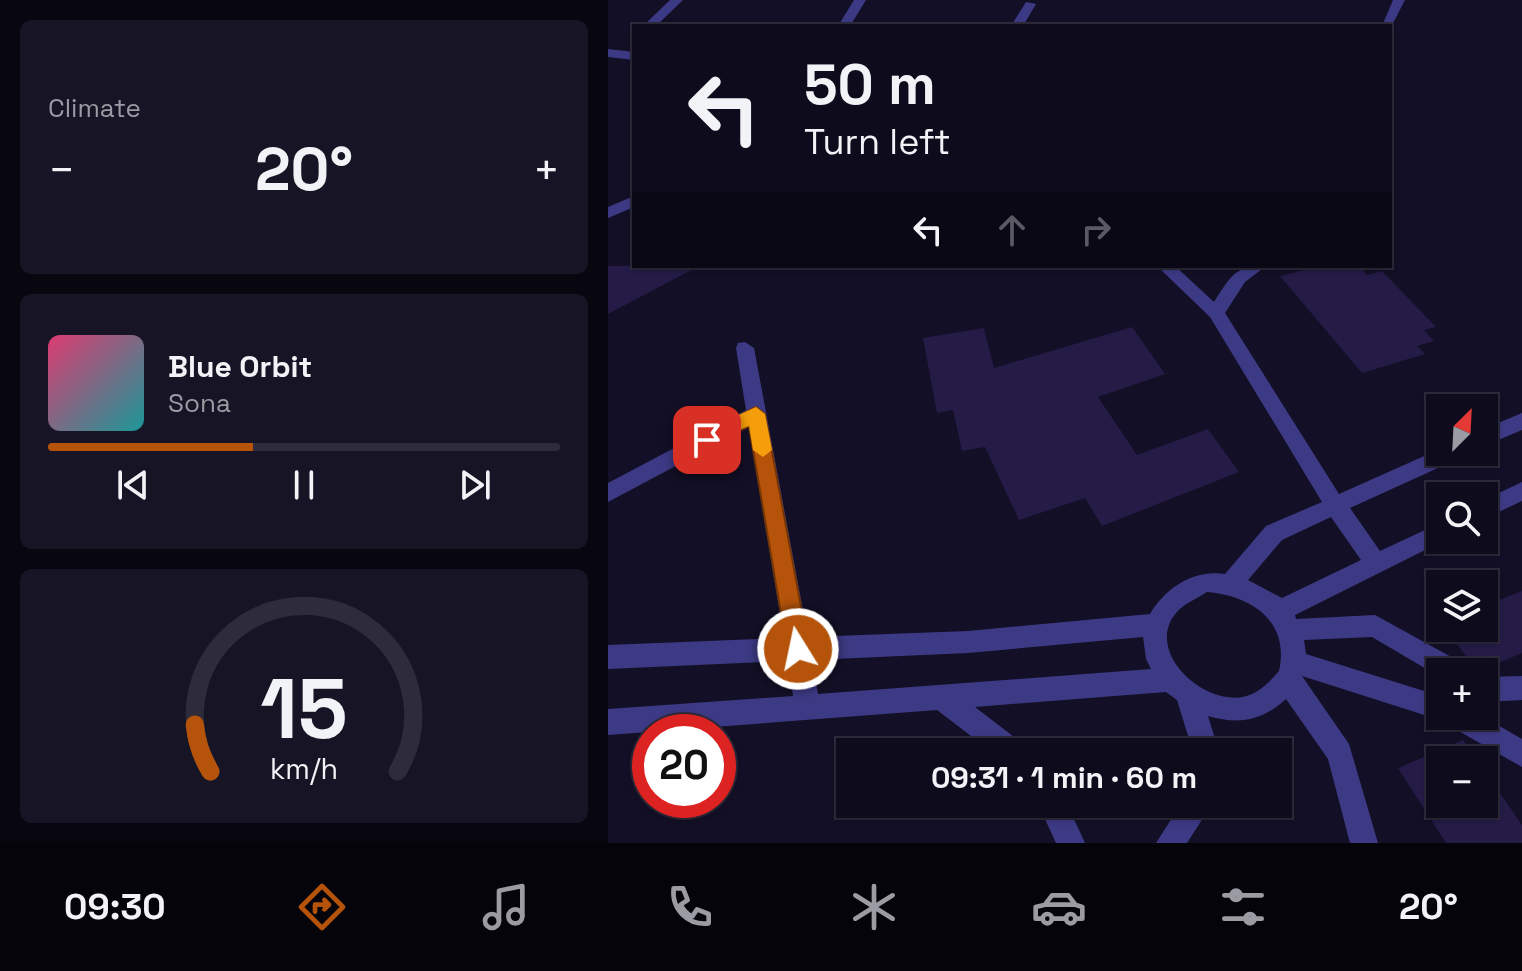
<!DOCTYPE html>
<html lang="en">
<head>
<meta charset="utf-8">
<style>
	body { margin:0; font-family:"Space Grotesk",sans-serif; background:#171425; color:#f1f3f6; height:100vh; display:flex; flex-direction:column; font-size:30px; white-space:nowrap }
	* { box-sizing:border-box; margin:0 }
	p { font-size:26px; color:#9b9ba3 }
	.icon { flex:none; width:44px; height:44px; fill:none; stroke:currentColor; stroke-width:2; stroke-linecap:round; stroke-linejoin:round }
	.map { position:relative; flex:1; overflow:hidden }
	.sheet { display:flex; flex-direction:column; gap:20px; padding:20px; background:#08060f; width:608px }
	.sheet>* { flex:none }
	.hud { position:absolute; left:24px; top:24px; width:760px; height:244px; border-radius:0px; box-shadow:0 2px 6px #0004,0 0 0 2px #2e2b3b; background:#0e0b1c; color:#f1f3f6; overflow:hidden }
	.needle { width:52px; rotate:24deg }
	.tools { position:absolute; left:818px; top:394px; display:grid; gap:16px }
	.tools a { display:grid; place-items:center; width:72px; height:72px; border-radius:0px; background:#0e0b1c; box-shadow:0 2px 6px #0004,0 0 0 2px #2e2b3b; font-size:40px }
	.speed { position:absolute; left:24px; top:714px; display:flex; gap:16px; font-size:40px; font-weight:700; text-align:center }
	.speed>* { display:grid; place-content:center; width:104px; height:104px; border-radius:50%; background:#0e0b1c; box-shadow:0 2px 6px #0004,0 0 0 2px #2e2b3b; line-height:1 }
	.speed .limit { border:12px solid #d22; background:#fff; color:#111 }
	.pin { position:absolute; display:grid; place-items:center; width:68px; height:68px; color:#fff; margin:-34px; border-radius:16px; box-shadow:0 4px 12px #0006 }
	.me { position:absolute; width:88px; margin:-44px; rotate:350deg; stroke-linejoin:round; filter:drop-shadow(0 0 6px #0008) }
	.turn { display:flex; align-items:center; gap:28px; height:168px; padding:0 40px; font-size:36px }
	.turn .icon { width:104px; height:104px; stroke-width:2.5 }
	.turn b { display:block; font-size:56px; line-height:68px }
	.lanes { display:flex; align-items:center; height:76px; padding:0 40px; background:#0003; justify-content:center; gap:40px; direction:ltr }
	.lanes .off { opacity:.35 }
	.big { font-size:60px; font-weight:700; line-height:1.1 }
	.sheet .tile { flex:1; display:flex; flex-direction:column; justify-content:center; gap:12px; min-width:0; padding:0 28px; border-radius:12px; background:#171425 }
	.sheet .dial { align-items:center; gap:0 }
	.dial svg { height:208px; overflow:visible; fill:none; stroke:#2e2b3b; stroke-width:7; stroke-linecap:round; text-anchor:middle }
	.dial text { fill:#f1f3f6; stroke:none }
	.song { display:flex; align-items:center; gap:24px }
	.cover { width:96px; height:96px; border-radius:12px; background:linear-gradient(135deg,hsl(340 70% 55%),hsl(180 70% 35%)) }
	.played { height:8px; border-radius:4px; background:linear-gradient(90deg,#b45309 40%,#2e2b3b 40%) }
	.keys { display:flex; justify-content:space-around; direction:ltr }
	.heat { display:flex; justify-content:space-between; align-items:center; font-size:44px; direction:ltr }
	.trip { position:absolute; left:228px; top:738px; width:456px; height:80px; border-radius:0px; background:#0e0b1c; box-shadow:0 2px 6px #0004,0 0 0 2px #2e2b3b; font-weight:700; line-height:80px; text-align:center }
	.dock { display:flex; height:128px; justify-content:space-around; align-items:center; background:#06040b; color:#9b9ba3 }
	.dock .icon { width:56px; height:56px }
	.dock .current { color:#b45309 }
	.dock b { font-size:36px; color:#f1f3f6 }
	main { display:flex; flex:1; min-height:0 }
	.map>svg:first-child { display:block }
</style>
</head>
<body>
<main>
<section class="sheet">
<div class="tile"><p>Climate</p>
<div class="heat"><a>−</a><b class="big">20°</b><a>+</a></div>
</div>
<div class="tile">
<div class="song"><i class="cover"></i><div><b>Blue Orbit</b><p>Sona</p></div></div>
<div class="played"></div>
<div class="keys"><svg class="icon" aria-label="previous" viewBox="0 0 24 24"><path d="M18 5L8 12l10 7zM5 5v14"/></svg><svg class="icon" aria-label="pause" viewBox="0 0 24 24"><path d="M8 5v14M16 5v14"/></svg><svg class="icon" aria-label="next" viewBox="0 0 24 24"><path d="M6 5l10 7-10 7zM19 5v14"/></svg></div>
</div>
<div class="tile dial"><svg viewBox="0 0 100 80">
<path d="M14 69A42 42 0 1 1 86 69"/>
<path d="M14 69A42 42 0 0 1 8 51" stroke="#b45309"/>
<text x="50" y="56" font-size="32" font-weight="700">15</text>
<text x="50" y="72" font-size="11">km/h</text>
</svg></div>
</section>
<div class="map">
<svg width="914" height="843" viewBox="0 0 914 843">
	<rect width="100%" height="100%" fill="#130f26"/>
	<!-- building -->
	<g fill="#241b47">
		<path d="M0 266H91L0 314Z"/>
		<path d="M712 266H751L759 275 774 271 828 327 816 330 826 341 809 346 817 354 754 373 672 276Z"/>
		<path d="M524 327 557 374 490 397 529 455 600 429 631 472 494 526 477 498 411 520 377 447 354 451 345 410 329 413 315 338 376 328 386 368Z"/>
		<path d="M914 591V653L870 672 837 628H876V606Z"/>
		<path d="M483 738 519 752H477Z"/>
		<path d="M855 740 869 760H832V804H876V770L914 825V843H838L790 768Z"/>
	</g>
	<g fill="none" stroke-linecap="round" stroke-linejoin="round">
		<!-- minor -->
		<g fill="#3d3a85" fill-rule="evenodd">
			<path d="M62 0H75L48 26H35Z"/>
			<path d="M246 0H258L242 26H230Z"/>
			<path d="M785 0H797L782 29V26H774Z"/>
			<path d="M418 2 428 4 415 26H403Z"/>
			<path d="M0 49 26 52V60L0 57Z"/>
			<path d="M26 196V207L0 218V207Z"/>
			<path d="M549 266H567L606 302C623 276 626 266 658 266L637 282 617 313 731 494 832 449V452H855L852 458 742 508 772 551 832 523V540H837L687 615 688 619 767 615 856 664 860 672H832V677L764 637 696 640 698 654 832 696V716H874L914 739V767L840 725 837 718 832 720 694 676 741 744 770 843H742L720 759 678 699C654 721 631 725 600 716L611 752H585L569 700 558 692 367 707 414 743 418 752H384L329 710 0 735V709L185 696 180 661 0 669V645L176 638 141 427 0 502V483L138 410 128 348 130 343 137 342 146 348 200 637 360 631 542 614C557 588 586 569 617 574L658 526 714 502 602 317ZM723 517 753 560 674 598 640 580 674 540ZM599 592C644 596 682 621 671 671 665 678 657 687 648 692 607 717 533 655 568 613 575 604 590 598 599 592ZM535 637 538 659 543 669 210 694 204 660 360 653Z"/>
			<path d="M914 413V430L876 446V429Z"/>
			<path d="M914 482V501L876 519V500Z"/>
			<path d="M914 676V700L876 702V677Z"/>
			<path d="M430 804H459L477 843H448Z"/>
			<path d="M573 804H604L579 843H548Z"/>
		</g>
	</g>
	<!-- route -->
	<path fill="#b45309" stroke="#753606" stroke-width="2" d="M148 407 157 414 201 649 198 656 190 659 182 656 179 649 141 426 99 447 90 440 92 435Z"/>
	<!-- slow -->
	<path fill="#f59e0b" d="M148 407 157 414 164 450 155 457 145 450 141 426 129 431 120 424 122 419Z"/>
</svg>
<div class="tools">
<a><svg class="needle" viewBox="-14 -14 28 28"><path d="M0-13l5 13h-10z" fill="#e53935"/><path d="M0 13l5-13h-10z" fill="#9b9ba3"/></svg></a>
<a><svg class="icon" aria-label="search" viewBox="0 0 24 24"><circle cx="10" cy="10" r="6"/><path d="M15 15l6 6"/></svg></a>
<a><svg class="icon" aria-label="layers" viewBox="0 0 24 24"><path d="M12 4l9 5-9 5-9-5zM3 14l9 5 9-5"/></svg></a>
<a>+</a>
<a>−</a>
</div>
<div class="speed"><div class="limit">20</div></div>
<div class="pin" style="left:99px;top:440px;background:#d93025"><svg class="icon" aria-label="arrive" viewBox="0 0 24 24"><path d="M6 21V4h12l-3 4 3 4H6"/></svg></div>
<svg class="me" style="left:190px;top:649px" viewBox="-20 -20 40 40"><circle r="17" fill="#b45309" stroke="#fff" stroke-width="3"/><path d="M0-11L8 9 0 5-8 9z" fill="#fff"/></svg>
<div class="trip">09:31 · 1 min · 60 m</div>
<div class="hud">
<div class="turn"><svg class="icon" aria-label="left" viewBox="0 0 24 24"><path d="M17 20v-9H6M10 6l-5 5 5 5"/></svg><div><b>50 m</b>Turn left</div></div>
<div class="lanes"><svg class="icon" aria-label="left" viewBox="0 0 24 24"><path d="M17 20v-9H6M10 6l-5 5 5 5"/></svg><svg class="icon off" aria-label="ahead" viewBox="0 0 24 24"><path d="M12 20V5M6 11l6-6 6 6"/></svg><svg class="icon off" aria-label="right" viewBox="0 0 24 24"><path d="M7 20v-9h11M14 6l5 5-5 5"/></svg></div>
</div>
</div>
</main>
<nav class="dock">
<b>09:30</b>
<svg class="icon current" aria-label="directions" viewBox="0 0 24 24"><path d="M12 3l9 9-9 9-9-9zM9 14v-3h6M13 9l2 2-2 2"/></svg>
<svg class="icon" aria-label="music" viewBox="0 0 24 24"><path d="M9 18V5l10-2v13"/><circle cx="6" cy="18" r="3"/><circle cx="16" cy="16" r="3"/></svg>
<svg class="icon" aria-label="phone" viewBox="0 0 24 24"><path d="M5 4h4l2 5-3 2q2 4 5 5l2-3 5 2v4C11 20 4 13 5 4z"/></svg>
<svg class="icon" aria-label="climate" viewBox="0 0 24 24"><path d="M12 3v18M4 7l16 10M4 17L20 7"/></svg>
<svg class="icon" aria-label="car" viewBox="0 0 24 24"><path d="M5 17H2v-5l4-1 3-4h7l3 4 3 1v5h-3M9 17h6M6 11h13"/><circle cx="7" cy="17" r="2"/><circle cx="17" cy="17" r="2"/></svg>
<svg class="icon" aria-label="filters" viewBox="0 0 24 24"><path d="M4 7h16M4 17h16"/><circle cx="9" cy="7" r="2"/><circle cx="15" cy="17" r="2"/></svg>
<b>20°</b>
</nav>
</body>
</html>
